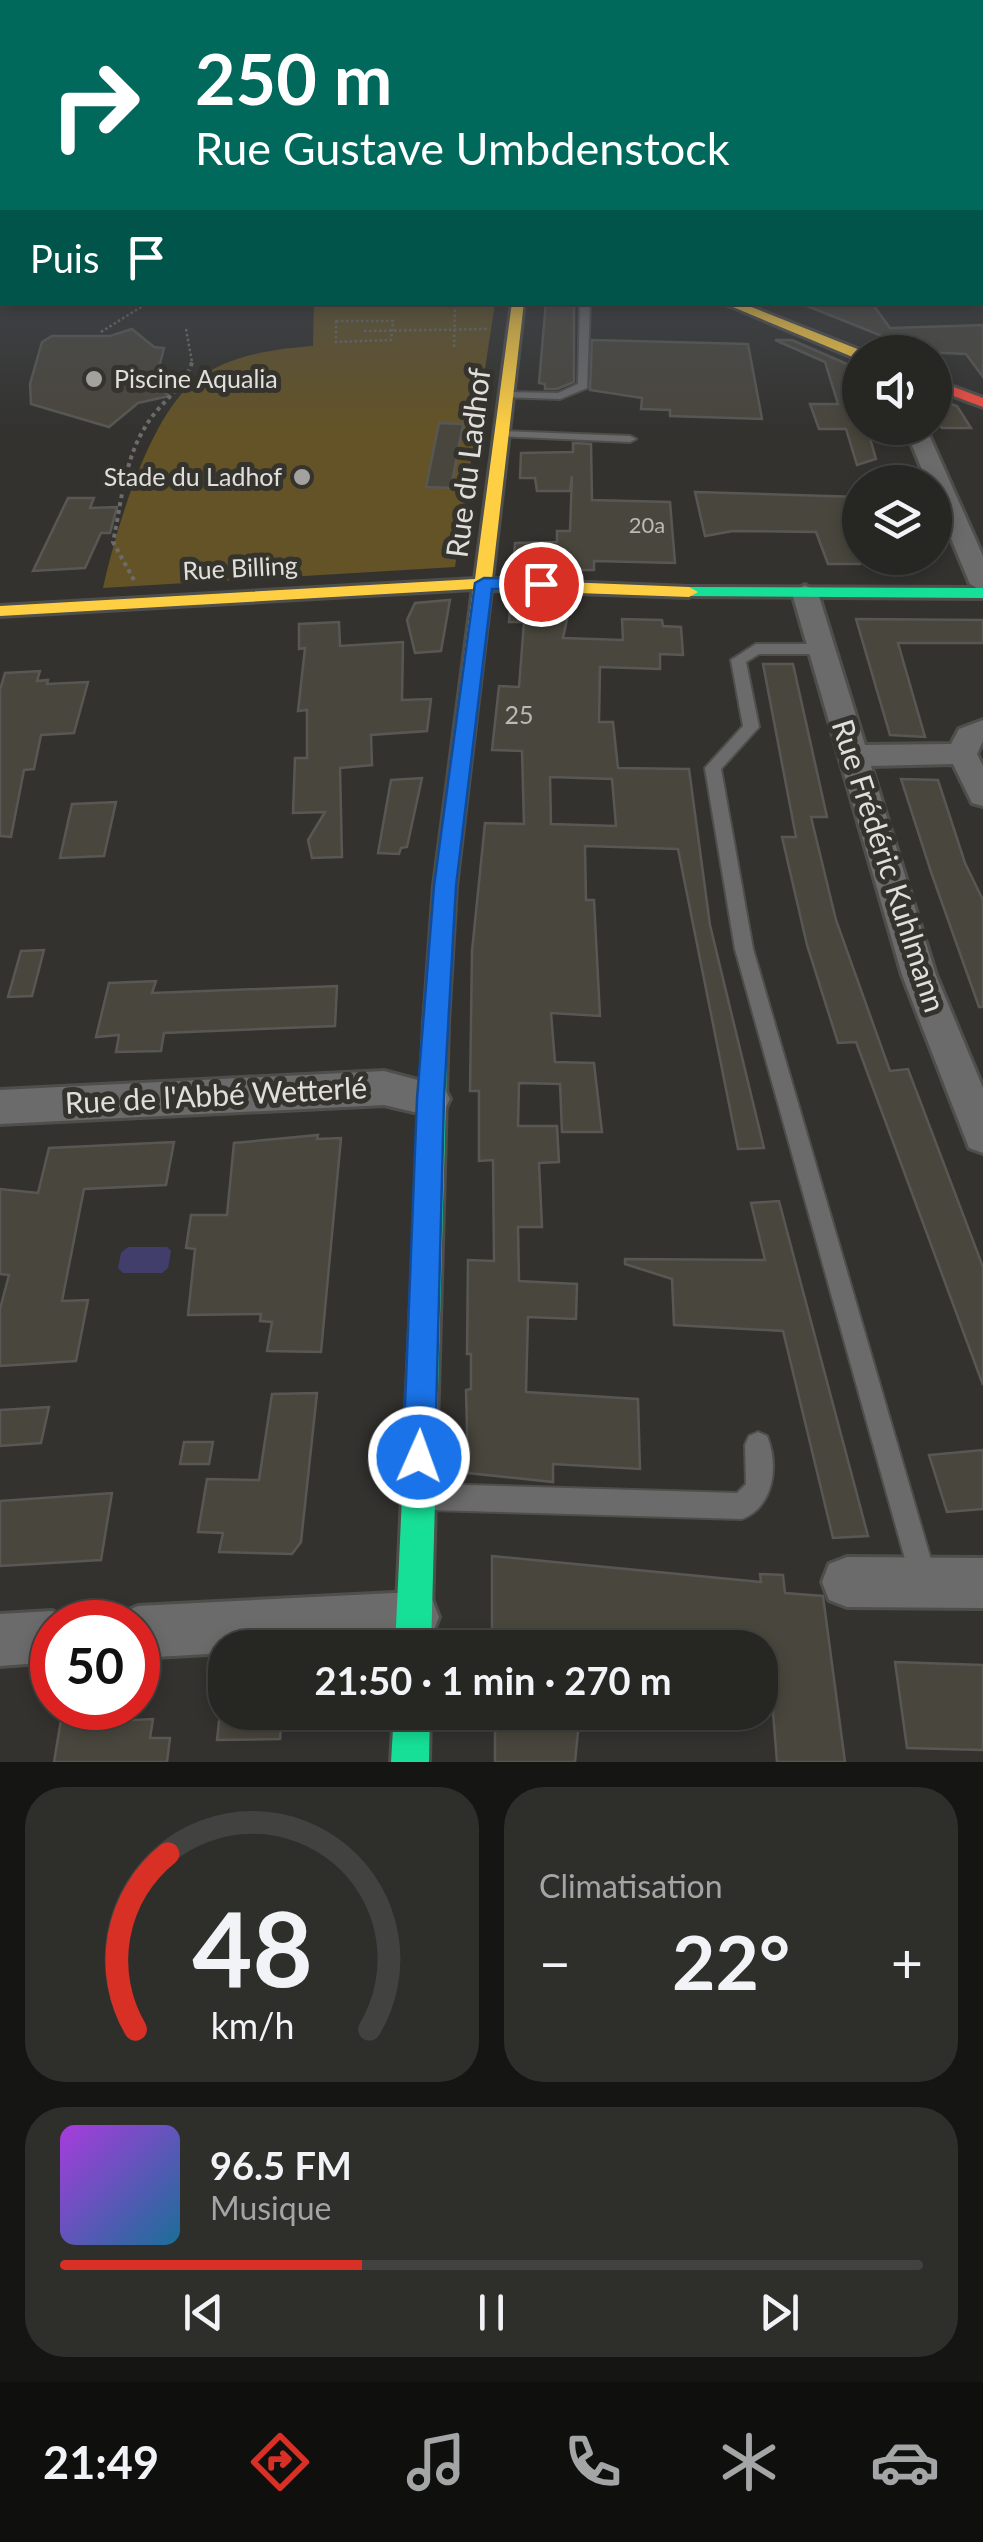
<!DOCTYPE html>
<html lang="fr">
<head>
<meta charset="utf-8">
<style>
	body { margin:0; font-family:Lato,sans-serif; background:#2e2e2b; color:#f1f3f6; height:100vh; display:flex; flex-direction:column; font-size:38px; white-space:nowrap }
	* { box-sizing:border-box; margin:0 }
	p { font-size:32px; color:#a4a5a6 }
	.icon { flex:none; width:55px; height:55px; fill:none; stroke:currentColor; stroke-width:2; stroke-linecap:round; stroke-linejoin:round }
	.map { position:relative; height:1762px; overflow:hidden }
	.sheet { display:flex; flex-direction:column; gap:25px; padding:25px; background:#151513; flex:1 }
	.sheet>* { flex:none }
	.hud { position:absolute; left:0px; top:0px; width:985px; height:305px; box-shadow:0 5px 15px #0003,0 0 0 2px #424341; background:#00695c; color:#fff; overflow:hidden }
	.controls { position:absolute; left:842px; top:335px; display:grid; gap:20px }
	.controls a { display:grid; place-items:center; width:110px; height:110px; border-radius:50%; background:#262623; box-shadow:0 5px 15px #0003,0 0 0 2px #424341; font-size:50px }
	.speed { position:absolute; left:30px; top:1600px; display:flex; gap:20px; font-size:50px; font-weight:700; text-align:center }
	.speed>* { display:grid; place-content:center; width:130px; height:130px; border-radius:50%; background:#262623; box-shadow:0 5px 15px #0003,0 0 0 2px #424341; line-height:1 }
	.speed .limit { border:15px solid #d22; background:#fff; color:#111 }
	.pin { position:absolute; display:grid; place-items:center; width:85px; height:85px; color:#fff; margin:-42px; border:5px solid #fff; border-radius:50%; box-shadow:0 2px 10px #0007 }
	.me { position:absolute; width:110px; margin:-55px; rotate:2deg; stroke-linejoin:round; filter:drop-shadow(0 0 8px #0008) }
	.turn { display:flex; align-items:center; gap:35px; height:210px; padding:0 30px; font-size:45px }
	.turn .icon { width:130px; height:130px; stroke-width:2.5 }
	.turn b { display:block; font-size:70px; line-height:85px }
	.then { display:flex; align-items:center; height:95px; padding:0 30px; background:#0003; gap:20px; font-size:38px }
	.big { font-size:75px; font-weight:700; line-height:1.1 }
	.sheet .tile { flex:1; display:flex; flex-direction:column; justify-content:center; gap:15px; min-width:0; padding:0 35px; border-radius:40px; background:#2e2e2b }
	.sheet .dial { align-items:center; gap:0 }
	.dial svg { height:260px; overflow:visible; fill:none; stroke:#424341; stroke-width:7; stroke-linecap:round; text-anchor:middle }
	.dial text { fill:#f1f3f6; stroke:none }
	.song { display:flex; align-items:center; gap:30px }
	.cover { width:120px; height:120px; border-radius:15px; background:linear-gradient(135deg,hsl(280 70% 55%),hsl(200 70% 35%)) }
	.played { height:10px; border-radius:5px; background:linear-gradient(90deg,#d93025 35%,#424341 35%) }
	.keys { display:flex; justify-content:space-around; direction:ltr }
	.heat { display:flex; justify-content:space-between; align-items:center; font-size:55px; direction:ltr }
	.sheet .tiles { flex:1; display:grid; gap:25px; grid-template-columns:1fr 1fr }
	.tile:last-child { grid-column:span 2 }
	.trip { position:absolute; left:208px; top:1630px; width:570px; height:100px; border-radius:40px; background:#262623; box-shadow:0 5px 15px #0003,0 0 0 2px #424341; font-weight:700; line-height:100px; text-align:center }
	.dock { display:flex; height:160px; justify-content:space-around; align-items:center; background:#0f0f0e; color:#a4a5a6 }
	.dock .icon { width:70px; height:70px }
	.dock .active { color:#d93025 }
	.dock b { font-size:45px; color:#f1f3f6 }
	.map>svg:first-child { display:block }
</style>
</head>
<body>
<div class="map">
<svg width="983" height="1762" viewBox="0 0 983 1762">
	<rect width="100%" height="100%" fill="#33322f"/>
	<!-- green -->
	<path fill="#635327" d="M314 303H495L455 567 103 588C116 530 146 426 190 385 223 356 271 349 313 346Z"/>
	<!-- water -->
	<path fill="#413e6c" d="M128 1247H167L171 1251 168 1268 162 1273H123L118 1268 121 1253Z"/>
	<!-- building -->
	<g fill="#49463d" stroke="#585754" stroke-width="2.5" fill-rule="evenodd">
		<path d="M546 302H574V382L557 389H545V384L539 383Z"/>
		<path d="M797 302H871L890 328 983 325V377L966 354 922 352Z"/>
		<path d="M132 329 154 347 164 348 155 383 169 396 138 403 109 427 31 404 30 384 42 342 52 336H110Z"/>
		<path d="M592 340 748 344 762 419 670 416V410L641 409 642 398 590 390Z"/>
		<path d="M775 340H792L847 364 860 404V428H867L876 459 857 465 846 429H819L810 404H838L825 362Z"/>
		<path d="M948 403 957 406 971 428H942L935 419V404Z"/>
		<path d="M439 423 463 424 451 488 426 487Z"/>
		<path d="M573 443 591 444 592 500 670 502 675 563 594 561V570H513L515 543 557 542V531H570L572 476 570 491H537L535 478H520L521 453 573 452Z"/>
		<path d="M695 492 860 497V564H828L816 532 733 531 705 536Z"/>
		<path d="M68 498H94L90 508 117 507 110 533H101L85 568 33 571Z"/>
		<path d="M511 599 562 600V614L568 615 563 638 623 640 622 619 662 620 663 626 681 627 683 655 660 654V669L600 667 599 722H613L618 768 689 769 710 925 764 1148 738 1149 678 849 585 846 586 900H594L600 1016 551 1013 555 1062 594 1063 602 1132H562L560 1084 519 1083 518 1126H557L559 1162 539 1163 542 1227H518L519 1281 577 1284 576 1319 528 1317 526 1392 638 1399 640 1469 553 1464V1482L468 1473 466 1390 471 1389V1354H467L468 1260 494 1261 493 1160 479 1161V1091H470L472 951 485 823 524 824 522 751 492 750 499 686 519 687 524 622H509ZM550 777 612 779 616 826 551 824Z"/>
		<path d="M450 600 441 651 415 653 407 620 415 603Z"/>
		<path d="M856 619 983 620V643H898L925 737 890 735Z"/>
		<path d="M339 622 340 646 403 642 402 700 431 699 427 731 371 735 372 765 340 768 342 857 312 858 308 840 325 812 293 813 295 758H307V710L298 711 305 648 299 649V624Z"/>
		<path d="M763 664H793L827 817H811L836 920 890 1071 908 1069 983 1267V1385L856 1042 838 1043 807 945 782 837H796Z"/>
		<path d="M40 671 37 681 48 680 47 684 88 682 74 733 41 735 34 769 24 770 11 837 0 836V690L5 673Z"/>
		<path d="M422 778 407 847 401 848 399 854 378 853 391 780Z"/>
		<path d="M901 779 938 780 965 863 983 900V1007H979L931 872Z"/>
		<path d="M116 802 104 856 60 858 72 804Z"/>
		<path d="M44 950 32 996 8 997 21 951Z"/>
		<path d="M156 981 152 993 337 986 335 1026 164 1033 161 1051 116 1052 119 1035 96 1037 109 983Z"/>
		<path d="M318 1135 317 1139 341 1138 321 1352 267 1351 272 1322 260 1321 261 1314 188 1315 195 1249 186 1248 191 1215H227L234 1143Z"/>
		<path d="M174 1142 166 1185 84 1189 62 1301 88 1300 76 1361 0 1366V1309L9 1275 0 1274V1189L38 1193 49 1148Z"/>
		<path d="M779 1201 868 1536 833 1538 783 1331 674 1325 672 1279 625 1264V1259L765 1260 751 1203Z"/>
		<path d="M317 1393 301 1542 292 1554 219 1552 223 1533 198 1532 207 1479 259 1480 272 1394Z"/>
		<path d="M49 1407 41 1443 0 1446V1410Z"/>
		<path d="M184 1442H213L209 1464H180Z"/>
		<path d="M983 1450V1509L947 1512 929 1455Z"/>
		<path d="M112 1493 101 1560 0 1566V1501Z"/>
		<path d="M492 1556 761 1582 760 1574 783 1575 785 1593 823 1596 845 1762H777L769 1662 760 1661V1648H499L501 1630 492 1629Z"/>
		<path d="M895 1662 983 1665V1750L907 1748Z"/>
		<path d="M63 1708H117L115 1721 153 1719 150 1738H170L167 1762H54Z"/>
		<path d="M220 1712H282L280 1739 217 1740Z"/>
		<path d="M495 1712H580L575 1762H495Z"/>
	</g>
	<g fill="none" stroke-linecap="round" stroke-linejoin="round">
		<defs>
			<g id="lane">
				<path d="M580 302H590L587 388 560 399 502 397 501 395 506 392 558 393 578 384Z"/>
				<path d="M501 431 630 436 636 439 630 442 497 436 495 434Z"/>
				<path d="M756 644H821L828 649 821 654H759L746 662 759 727 721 769 753 949 936 1577 932 1586 923 1590 914 1586 910 1577 735 949 705 768 743 726 731 660Z"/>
				<path d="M758 1432 767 1436C779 1466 774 1506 742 1519L431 1510 422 1506 418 1497 422 1488 431 1484 737 1493 746 1484 745 1445 749 1436Z"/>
			</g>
			<g id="street">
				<rect x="982" y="194" width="1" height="10"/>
				<rect x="0" y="242" width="2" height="10"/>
				<path d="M905 428H926L983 556V592L970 584 935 500V482H927Z"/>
				<path d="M805 585 818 593 865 745 951 744 959 729 983 720V741L977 754 983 766V806L972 803 953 764 871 766 936 975 983 1088V1153L969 1148 902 975 792 593Z"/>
				<path d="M384 1071 444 1087 450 1099 444 1111 431 1116 384 1105 0 1124V1090Z"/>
				<path d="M847 1557 983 1558V1608L847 1607 829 1600 822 1582 829 1564Z"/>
				<path d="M414 1592 432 1599 439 1617 432 1635 414 1642 225 1648V1653L138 1658V1622H116L120 1614 138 1606Z"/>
				<path d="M52 1611 72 1622H52V1662L0 1666V1614Z"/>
			</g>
			<g id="fast">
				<rect x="982" y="218" width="1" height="6"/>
				<path d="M689 587 983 588V598L683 596 680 592Z"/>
				<path d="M436 1012 445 1015 448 1023 431 1648H395L424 1023 427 1015Z"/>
				<path d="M394 1712H430L429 1762H391Z"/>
			</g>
			<g id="slow">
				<rect x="0" y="205" width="2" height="6"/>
				<path d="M512 302H524L492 579 689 587 698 592 689 597 491 590 456 886 448 1023 445 1031 436 1034 427 1031 424 1023 434 886 473 589 0 616V606L475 579Z"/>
				<path d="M721 302H739L865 352H860V359L855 358Z"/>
			</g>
			<path id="jam" d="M935 380 983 398V407L935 389Z"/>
		</defs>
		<!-- lane casing -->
		<use href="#lane" stroke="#4e4e4b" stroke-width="4"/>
		<!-- street casing -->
		<use href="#street" stroke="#4e4e4b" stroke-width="6"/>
		<!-- fast casing -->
		<use href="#fast" stroke="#4e4e4b" stroke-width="6"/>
		<!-- slow casing -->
		<use href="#slow" stroke="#4e4e4b" stroke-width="6"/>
		<!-- jam casing -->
		<use href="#jam" stroke="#4e4e4b" stroke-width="6"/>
		<!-- path-far1 -->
		<g stroke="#6d6c6b" stroke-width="2.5" stroke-dasharray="2.5 2.5" stroke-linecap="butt">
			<path d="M336 321H393L391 340 336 342Z"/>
			<path d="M186 329 192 362"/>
			<path d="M364 331 488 329"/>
			<path d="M101 332 149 302"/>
			<path d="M454 347 455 307"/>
		</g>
		<!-- path -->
		<path stroke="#6d6c6b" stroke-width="4" stroke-dasharray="4 4" stroke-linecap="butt" d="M134 580 113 542C121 505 124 462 144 429 158 403 185 389 193 359"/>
		<!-- lane -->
		<use href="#lane" fill="#6b6b6b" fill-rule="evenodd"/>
		<!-- street -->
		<use href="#street" fill="#6b6b6b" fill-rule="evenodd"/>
		<!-- fast -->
		<use href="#fast" fill="#16e098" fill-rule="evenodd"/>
		<!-- slow -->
		<use href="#slow" fill="#ffcf43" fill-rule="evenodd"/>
		<!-- jam -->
		<use href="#jam" fill="#f24e42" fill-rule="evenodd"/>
	</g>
	<!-- sky -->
	<linearGradient id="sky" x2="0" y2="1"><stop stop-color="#1c1c1a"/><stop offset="0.43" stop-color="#4a4f58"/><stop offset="1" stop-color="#4a4f58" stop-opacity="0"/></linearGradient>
	<rect width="983" height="430" fill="url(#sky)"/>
	<!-- route -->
	<path fill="#1a73e8" stroke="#114b97" stroke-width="2.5" d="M484 578 541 579 550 584 541 590 492 589 456 886 444 1099 435 1457 431 1469 419 1473 407 1469 403 1457 417 1099 434 886 475 583Z"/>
	<!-- markers -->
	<g fill="#a4a29f" stroke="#35332d" stroke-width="4">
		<circle cx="94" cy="379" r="10"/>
		<circle cx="302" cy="477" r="10"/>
	</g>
	<g text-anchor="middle" stroke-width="10" stroke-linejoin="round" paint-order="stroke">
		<!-- far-number labels -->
		<g font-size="22" fill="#bbb9b4">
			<text x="647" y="533">20a</text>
		</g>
		<!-- far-poi labels -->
		<g font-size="25" fill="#e1dfdb" stroke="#35332d" text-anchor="start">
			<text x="114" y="388">Piscine Aqualia</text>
			<text x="282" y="486" text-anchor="end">Stade du Ladhof</text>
		</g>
		<!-- far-street labels -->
		<g font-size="25" fill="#e1dfdb" stroke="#35332d">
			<text transform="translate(240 568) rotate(-3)" y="9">Rue Billing</text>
		</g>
		<!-- number labels -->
		<g font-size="25" fill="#bbb9b4">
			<text x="519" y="724">25</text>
		</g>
		<!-- street labels -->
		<g font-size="30" fill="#e1dfdb" stroke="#35332d">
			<text transform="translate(469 463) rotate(-83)" y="10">Rue du Ladhof</text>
			<text transform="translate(888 866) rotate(72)" y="10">Rue Frédéric Kuhlmann</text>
			<text transform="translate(216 1096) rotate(-3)" y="10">Rue de l'Abbé Wetterlé</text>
		</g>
	</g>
</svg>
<div class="controls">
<a><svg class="icon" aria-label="sound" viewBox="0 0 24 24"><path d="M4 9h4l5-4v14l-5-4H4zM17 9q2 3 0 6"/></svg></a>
<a><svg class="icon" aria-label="layers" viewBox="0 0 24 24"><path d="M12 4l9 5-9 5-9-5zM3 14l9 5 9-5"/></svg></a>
</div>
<div class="speed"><div class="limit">50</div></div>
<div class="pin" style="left:541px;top:584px;background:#d93025"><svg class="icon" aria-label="arrive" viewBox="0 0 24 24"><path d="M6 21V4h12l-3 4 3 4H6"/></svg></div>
<svg class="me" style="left:419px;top:1457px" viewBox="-20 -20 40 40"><circle r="17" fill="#1a73e8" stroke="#fff" stroke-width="3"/><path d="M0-11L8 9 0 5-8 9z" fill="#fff"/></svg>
<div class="trip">21:50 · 1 min · 270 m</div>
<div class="hud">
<div class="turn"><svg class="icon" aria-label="right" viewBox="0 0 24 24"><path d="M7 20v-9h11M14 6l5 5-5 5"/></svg><div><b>250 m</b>Rue Gustave Umbdenstock</div></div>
<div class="then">Puis<svg class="icon" aria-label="arrive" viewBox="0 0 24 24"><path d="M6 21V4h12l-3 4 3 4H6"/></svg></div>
</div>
</div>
<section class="sheet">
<div class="tiles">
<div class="tile dial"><svg viewBox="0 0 100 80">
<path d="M14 69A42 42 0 1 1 86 69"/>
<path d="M14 69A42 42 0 0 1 24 15" stroke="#d93025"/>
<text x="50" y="56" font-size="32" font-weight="700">48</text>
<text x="50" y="72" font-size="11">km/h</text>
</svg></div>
<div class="tile"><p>Climatisation</p>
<div class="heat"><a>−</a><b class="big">22°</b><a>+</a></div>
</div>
<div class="tile">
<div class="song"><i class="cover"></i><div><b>96.5 FM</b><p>Musique</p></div></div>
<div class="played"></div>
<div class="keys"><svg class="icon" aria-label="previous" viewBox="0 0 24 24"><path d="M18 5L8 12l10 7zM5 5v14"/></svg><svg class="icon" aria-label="pause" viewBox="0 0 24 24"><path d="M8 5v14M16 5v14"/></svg><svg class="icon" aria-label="next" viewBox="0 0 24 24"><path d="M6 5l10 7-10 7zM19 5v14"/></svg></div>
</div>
</div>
</section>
<nav class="dock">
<b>21:49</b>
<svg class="icon active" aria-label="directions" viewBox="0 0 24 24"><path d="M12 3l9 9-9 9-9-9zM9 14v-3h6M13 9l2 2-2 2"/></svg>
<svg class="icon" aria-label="music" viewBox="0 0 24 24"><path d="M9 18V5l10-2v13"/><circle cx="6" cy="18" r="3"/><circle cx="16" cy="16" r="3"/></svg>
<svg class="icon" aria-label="phone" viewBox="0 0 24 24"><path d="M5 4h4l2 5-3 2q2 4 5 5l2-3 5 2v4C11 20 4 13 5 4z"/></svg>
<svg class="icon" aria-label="climate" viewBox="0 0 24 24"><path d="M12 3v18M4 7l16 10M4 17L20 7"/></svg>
<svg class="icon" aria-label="car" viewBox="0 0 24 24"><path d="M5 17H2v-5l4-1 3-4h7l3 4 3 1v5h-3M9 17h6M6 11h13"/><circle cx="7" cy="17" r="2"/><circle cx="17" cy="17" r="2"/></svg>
</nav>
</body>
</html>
